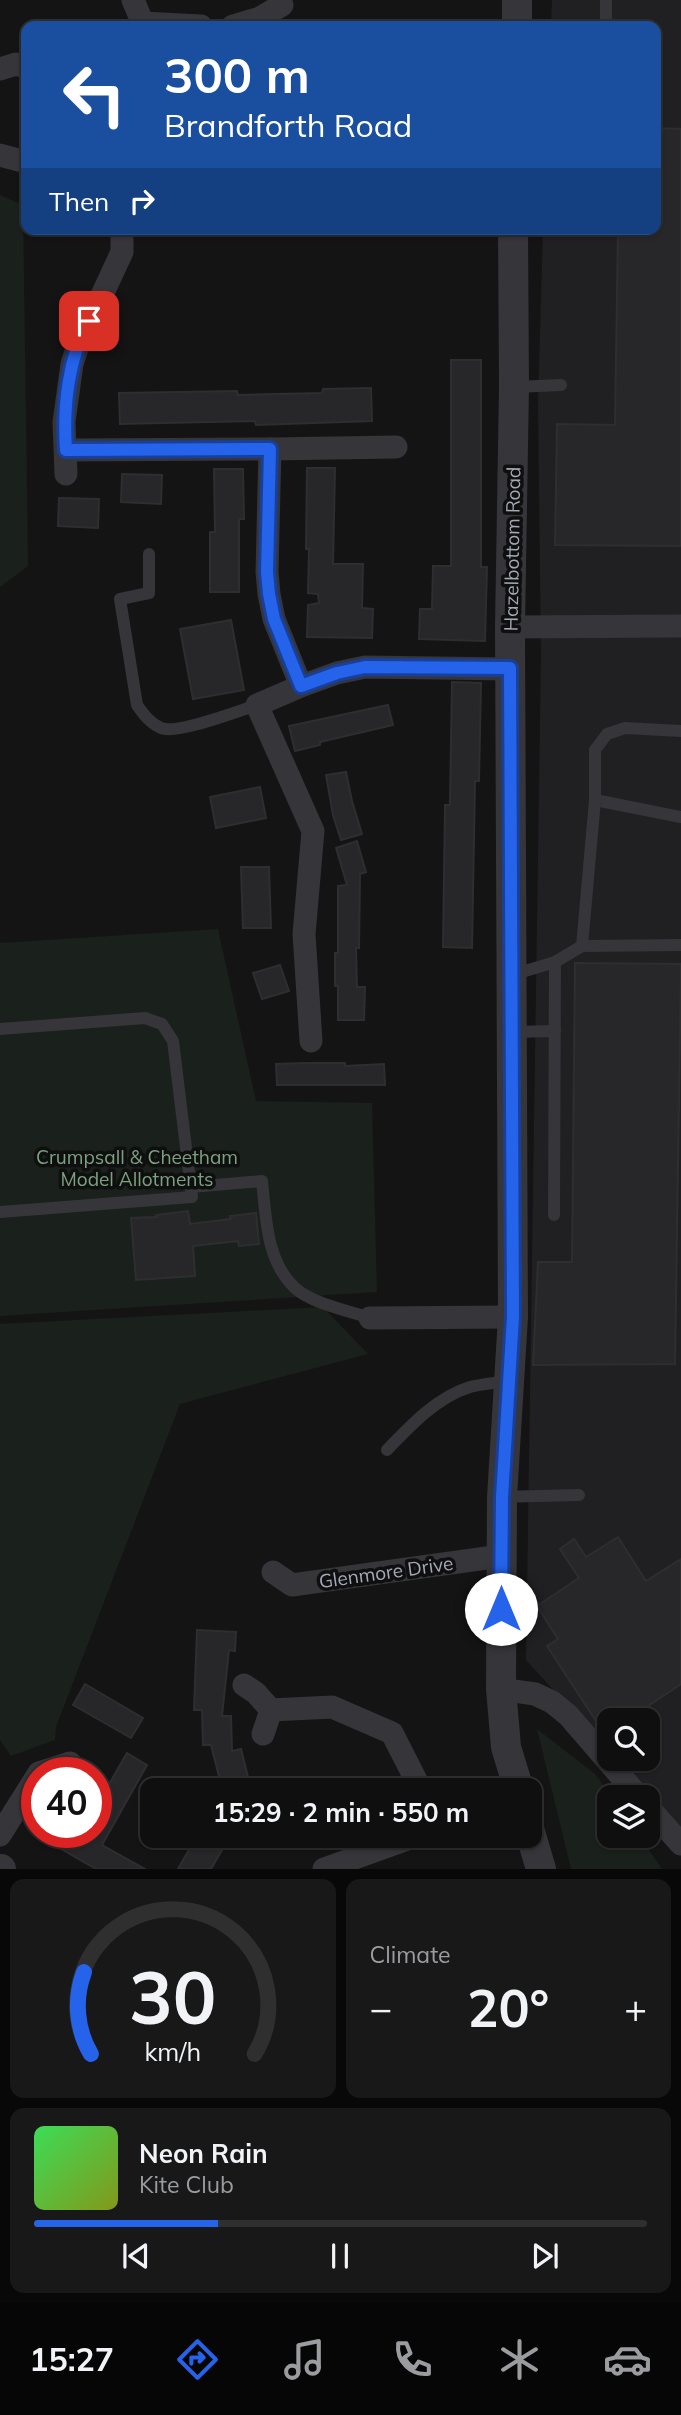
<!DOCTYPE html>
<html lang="en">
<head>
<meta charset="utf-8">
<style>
	body { margin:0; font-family:Mulish,sans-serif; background:#181819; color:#f1f3f6; height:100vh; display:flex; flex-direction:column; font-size:26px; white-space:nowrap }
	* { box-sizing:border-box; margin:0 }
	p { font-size:23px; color:#9b9c9f }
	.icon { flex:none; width:38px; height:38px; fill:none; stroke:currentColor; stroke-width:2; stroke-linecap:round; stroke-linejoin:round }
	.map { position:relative; height:1869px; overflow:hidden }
	.sheet { display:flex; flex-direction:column; gap:10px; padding:10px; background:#080809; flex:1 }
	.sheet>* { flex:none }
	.hud { position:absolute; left:21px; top:21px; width:640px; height:214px; border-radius:14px; box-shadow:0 2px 5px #0004,0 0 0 2px #2f2f30; background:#1a4fa0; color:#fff; overflow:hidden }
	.controls { position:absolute; left:597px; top:1708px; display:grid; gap:14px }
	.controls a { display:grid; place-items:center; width:63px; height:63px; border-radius:14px; background:#0f0f10; box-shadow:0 2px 5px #0004,0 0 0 2px #2f2f30; font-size:35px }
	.speed { position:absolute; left:21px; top:1757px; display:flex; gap:14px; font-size:35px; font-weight:700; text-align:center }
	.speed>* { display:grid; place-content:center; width:91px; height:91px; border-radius:50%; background:#0f0f10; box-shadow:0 2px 5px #0004,0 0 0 2px #2f2f30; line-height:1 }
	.speed .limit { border:10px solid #d22; background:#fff; color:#111 }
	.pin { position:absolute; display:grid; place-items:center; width:60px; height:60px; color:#fff; margin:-30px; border-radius:14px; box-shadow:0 4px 10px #0006 }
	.me { position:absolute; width:77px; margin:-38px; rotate:0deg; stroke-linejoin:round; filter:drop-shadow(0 0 5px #0008) }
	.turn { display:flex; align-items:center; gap:24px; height:147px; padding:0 28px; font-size:32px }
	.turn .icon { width:91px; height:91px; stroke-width:2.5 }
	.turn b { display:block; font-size:49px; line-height:60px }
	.then { display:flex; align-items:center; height:66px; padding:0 28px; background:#0003; gap:14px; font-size:26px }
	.big { font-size:52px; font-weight:700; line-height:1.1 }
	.sheet .tile { flex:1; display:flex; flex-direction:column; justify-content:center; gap:10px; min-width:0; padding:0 24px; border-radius:14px; background:#181819 }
	.sheet .dial { align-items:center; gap:0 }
	.dial svg { height:182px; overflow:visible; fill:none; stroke:#2f2f30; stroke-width:7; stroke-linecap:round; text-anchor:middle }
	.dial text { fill:#f1f3f6; stroke:none }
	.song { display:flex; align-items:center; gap:21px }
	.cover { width:84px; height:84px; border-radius:10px; background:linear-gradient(135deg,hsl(130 70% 55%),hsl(70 70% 35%)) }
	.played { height:7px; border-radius:4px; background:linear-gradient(90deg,#2563eb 30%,#2f2f30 30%) }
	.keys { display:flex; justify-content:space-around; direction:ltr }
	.heat { display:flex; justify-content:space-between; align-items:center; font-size:38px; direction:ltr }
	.sheet .tiles { flex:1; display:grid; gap:10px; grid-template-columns:1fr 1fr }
	.tile:last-child { grid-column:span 2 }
	.trip { position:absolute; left:140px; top:1778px; width:402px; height:70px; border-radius:14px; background:#0f0f10; box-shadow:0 2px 5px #0004,0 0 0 2px #2f2f30; font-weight:700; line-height:70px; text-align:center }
	.tab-bar { display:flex; height:112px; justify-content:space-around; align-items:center; background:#060606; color:#9b9c9f }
	.tab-bar .icon { width:49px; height:49px }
	.tab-bar .selected { color:#2563eb }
	.tab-bar b { font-size:32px; color:#f1f3f6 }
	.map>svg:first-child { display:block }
</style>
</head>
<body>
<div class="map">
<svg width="681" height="1869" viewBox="0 0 681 1869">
	<rect width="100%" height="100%" fill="#141415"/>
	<!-- built -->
	<path fill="#202022" d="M552 0H681V1828L617 1759H648V1720H609V1750L526 1660 541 655 538 404 543 229H656V26H551Z"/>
	<!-- green -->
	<g fill="#1a201b">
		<path d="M0 195 23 205 28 566 0 587Z"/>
		<path d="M218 929 256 1101 372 1103 377 1292 0 1316V943Z"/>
		<path d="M323 1307 368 1354 180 1404 56 1727 55 1740 11 1756 0 1740V1324Z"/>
		<path d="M537 1729 595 1774 612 1797H609V1836H639L662 1869H571Z"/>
	</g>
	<!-- building -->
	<g fill="#272729" stroke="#2e2e31" stroke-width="2">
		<path d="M656 128 681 129V546L555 545 557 424 615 425 618 229H656Z"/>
		<path d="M451 360H481V567H487L485 641 419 639 420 609H432L433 566H451Z"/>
		<path d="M371 388 372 421 256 425 255 421 120 424 119 393 237 391 238 395 322 393 323 389Z"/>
		<path d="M307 468H335L333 564H363L362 608 373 609 372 638 307 637 308 605 319 603 318 594 308 593 309 549H306Z"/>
		<path d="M214 469H243L244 519H239V592H210V532H215Z"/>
		<path d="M122 474 162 475 161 504 121 502Z"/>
		<path d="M59 498 99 499 98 528 58 526Z"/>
		<path d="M231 620 244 690 193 699 180 629Z"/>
		<path d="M452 682 481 683 479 781H475L472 948 443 947 445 805H450Z"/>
		<path d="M388 705 393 725 320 742V745L295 751 289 726Z"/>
		<path d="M346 772 352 801 362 834 341 840 333 815 326 775Z"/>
		<path d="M260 787 266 818 216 828 210 797Z"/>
		<path d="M357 841 366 872 360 874 359 948H356L357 987H365L364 1020H338V986H335V953H338V886L347 885 336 848Z"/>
		<path d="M241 867H269L271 928H243Z"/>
		<path d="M575 963 681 964 675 1364 533 1365 538 1262H572Z"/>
		<path d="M280 965 289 991 262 999 253 973Z"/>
		<path d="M307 1063H345V1066L384 1064 385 1085H277L276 1064Z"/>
		<path d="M188 1211 190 1224 231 1219 230 1216 256 1213 259 1244 239 1246 238 1241 193 1246 195 1276 136 1280 131 1218 157 1217 156 1215Z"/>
		<path d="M618 1537 646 1581 681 1559V1684L645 1708 653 1720H609V1741L547 1646 558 1639 537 1606 579 1578 560 1549 574 1539 586 1557Z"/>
		<path d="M197 1630 236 1632 235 1651 229 1650 222 1716H231L232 1751 241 1749 248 1777 221 1784 211 1745H203L202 1710H194Z"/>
		<path d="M85 1684 143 1718 131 1738 73 1705Z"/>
		<path d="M127 1753 147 1765 102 1845 145 1869H96L32 1832H96V1807Z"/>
		<path d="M211 1836H230L211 1869H178L195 1839 206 1845Z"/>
	</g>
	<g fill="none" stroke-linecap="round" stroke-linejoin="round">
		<!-- service -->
		<g stroke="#35353a" stroke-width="12">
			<path d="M606 19V0"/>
			<path d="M515 387 561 385"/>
			<path d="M149 554V593L120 599 137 705C144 715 150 723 161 728 176 735 238 711 257 705"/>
			<path d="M595 800 681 817"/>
			<path d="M582 946 595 800V750L607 734 625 728 681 731"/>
			<path d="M512 975 555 962 582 946 681 945"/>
			<path d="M0 1029 145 1018 162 1024 173 1041 192 1197 0 1212"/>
			<path d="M512 1032 555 1031"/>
			<path d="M191 1187 262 1181C266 1217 266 1261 295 1288 311 1303 349 1311 370 1318"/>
			<path d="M554 1215 555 962"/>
			<path d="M387 1450C410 1426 437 1397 470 1387 482 1384 496 1383 508 1381"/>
			<path d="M502 1497 579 1495"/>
		</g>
		<!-- minor -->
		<g stroke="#35353a" stroke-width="23">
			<path d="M133 0 144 26"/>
			<path d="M143 23 201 26"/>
			<path d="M233 26 260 18 282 5"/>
			<path d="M0 69 16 64 26 67"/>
			<path d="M0 155 26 162"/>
			<path d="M270 449 396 447"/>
			<path d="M66 450 270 449 267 572 269 594 274 619 301 686 337 673 365 667 510 669"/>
			<path d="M66 474 64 422 72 364 82 333 96 308 122 252V229"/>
			<path d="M510 627 681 626"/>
			<path d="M301 686 257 705 313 831 304 934 311 1041"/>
			<path d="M370 1318 513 1317"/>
			<path d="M273 1572 292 1585 501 1556"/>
			<path d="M244 1685 256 1693 271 1710 332 1707 392 1733 421 1790"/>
			<path d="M501 1689 535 1694 552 1702 568 1715 639 1797"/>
			<path d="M263 1734 271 1710"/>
			<path d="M39 1773 70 1763"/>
			<path d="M648 1807 681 1844"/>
			<path d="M0 1835 37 1776"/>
			<path d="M324 1869 416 1836"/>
		</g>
		<!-- tertiary -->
		<g stroke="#35353a" stroke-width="30">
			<path d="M517 26V0"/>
			<path d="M513 229 514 387 510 627 513 1317 502 1497 501 1689 506 1747 519 1790"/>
			<path d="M530 1832 541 1869"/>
			<path d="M0 1869H1"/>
		</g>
	</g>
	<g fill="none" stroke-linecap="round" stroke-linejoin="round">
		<defs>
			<path id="route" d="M89 321C68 358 63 407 66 450L270 449 267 572 269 594 274 619 301 686 337 673 365 667 510 668 513 1317 502 1497 501 1609"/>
		</defs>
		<!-- route casing -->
		<use href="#route" stroke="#184099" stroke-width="18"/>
		<!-- route -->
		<use href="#route" stroke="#2563eb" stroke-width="12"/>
	</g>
	<g text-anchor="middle" stroke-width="7" stroke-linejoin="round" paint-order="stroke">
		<!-- street labels -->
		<g font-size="19" fill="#a5a9b6" stroke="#0f0f10">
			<text transform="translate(512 549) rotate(-89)" y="7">Hazelbottom Road</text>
			<text transform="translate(386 1572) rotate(-8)" y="7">Glenmore Drive</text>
		</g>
		<!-- park labels -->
		<g font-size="19" fill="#7ca180" stroke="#0f0f10">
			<text x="137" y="1164">Crumpsall &amp; Cheetham<tspan x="137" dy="22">Model Allotments</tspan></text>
		</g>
	</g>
</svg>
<div class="controls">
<a><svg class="icon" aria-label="search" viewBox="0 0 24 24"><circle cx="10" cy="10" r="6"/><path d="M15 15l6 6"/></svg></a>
<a><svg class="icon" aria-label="layers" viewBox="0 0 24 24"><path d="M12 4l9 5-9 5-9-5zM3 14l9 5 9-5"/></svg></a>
</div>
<div class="speed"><div class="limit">40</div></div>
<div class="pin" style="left:89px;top:321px;background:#d93025"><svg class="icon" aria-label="arrive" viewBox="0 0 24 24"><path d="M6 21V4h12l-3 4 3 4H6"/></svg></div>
<svg class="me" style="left:501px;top:1609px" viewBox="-20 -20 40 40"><circle r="19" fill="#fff"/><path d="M0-13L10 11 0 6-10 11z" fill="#2563eb"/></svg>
<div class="trip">15:29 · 2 min · 550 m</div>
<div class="hud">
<div class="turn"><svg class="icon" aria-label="left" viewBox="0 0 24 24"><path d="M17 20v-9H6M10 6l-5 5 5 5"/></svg><div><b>300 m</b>Brandforth Road</div></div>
<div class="then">Then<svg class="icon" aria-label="right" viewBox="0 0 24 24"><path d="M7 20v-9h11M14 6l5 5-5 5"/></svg></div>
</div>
</div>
<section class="sheet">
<div class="tiles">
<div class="tile dial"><svg viewBox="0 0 100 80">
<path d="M14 69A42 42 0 1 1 86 69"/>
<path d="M14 69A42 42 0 0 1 11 33" stroke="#2563eb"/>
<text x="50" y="56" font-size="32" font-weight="700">30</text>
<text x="50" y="72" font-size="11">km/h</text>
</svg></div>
<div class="tile"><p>Climate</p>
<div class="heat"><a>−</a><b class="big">20°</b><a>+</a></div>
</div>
<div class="tile">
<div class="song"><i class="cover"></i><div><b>Neon Rain</b><p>Kite Club</p></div></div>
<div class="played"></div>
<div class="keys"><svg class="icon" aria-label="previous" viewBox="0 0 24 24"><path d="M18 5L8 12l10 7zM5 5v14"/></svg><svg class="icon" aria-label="pause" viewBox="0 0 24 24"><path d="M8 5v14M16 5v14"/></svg><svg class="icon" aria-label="next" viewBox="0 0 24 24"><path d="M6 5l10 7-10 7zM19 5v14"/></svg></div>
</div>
</div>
</section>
<nav class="tab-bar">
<b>15:27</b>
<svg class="icon selected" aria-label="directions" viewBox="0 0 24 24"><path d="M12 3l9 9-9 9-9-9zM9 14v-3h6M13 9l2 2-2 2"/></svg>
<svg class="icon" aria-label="music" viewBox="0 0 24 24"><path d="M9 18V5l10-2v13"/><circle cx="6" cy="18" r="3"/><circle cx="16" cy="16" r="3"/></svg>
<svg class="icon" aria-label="phone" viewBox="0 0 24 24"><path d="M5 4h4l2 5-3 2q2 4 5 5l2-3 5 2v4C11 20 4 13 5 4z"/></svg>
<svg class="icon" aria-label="climate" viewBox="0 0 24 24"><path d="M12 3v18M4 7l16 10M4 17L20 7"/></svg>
<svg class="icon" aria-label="car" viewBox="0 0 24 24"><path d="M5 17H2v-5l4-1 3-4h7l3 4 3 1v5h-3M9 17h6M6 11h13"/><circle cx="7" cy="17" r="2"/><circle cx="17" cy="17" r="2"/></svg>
</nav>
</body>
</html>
